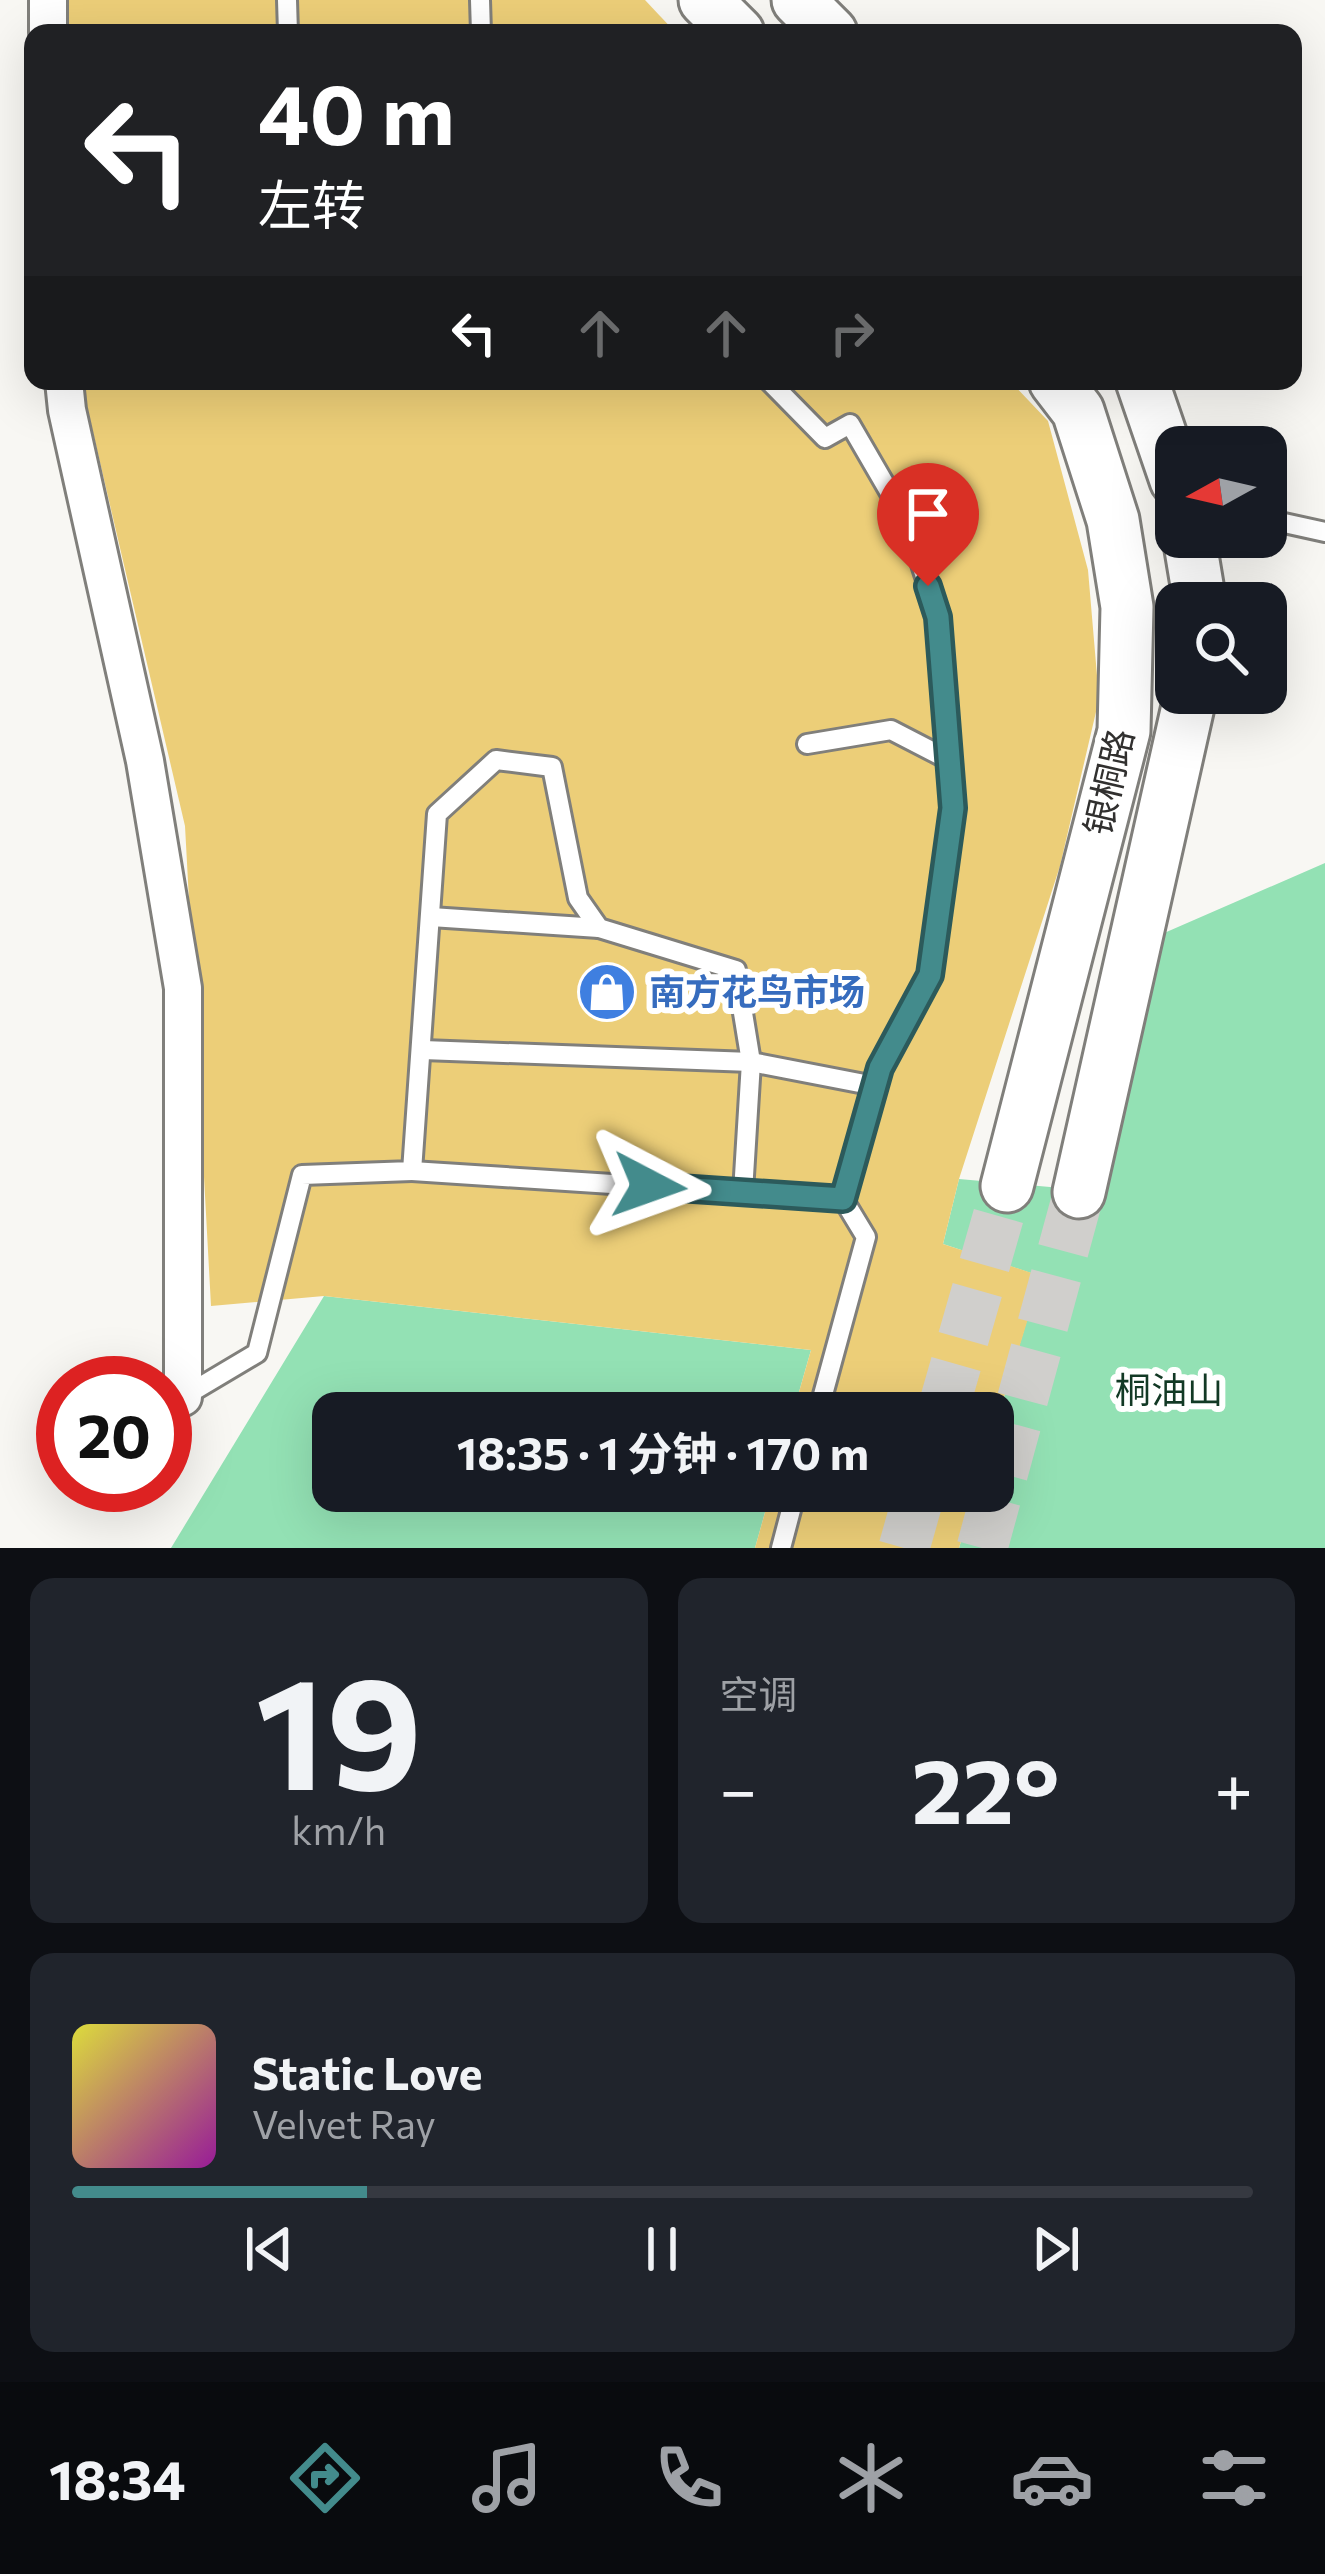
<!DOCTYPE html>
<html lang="zh">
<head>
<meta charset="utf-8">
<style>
	body { margin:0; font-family:Commissioner,"Noto Sans SC",sans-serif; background:#20242c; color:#f1f3f6; height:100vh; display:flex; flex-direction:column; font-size:45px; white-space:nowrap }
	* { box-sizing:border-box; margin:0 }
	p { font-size:39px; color:#9ea1a6 }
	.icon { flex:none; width:66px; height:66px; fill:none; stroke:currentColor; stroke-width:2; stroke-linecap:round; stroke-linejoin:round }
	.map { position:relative; height:1548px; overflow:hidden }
	.drawer { display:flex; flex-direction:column; gap:30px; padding:30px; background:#0d0f14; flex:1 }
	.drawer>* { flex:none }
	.top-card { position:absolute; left:24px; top:24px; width:1278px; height:366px; border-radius:24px; box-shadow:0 12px 48px #0002; background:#202124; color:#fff; overflow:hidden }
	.needle { width:78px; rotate:262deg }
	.tools { position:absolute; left:1155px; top:426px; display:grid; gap:24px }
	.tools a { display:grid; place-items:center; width:132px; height:132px; border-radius:24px; background:#171b24; box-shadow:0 12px 48px #0002; font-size:60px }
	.speed { position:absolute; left:36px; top:1356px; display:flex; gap:24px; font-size:60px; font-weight:700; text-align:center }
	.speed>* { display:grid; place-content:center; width:156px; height:156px; border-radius:50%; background:#171b24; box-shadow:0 12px 48px #0002; line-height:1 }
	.speed .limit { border:18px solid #d22; background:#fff; color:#111 }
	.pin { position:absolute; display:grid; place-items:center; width:102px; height:102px; color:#fff; margin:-123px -51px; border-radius:50% 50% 50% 0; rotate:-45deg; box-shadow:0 0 12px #0007 }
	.pin .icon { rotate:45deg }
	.me { position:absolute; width:132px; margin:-66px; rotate:94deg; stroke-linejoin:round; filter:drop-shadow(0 0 9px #0008) }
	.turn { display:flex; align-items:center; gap:42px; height:252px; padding:0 36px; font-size:54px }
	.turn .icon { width:156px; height:156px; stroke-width:2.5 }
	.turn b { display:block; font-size:84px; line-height:102px }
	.lanes { display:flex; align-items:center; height:114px; padding:0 36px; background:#0003; justify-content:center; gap:60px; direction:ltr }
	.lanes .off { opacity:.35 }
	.big { font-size:90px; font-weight:700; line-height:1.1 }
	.drawer .widget { flex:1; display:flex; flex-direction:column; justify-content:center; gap:18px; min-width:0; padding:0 42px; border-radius:24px; background:#20242c }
	.drawer .dial { align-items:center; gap:0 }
	.dial b { font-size:156px; line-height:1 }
	.song { display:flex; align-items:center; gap:36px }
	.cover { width:144px; height:144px; border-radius:18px; background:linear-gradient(135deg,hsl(60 70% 55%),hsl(300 70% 35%)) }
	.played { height:12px; border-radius:6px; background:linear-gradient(90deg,#438b8c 25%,#363941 25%) }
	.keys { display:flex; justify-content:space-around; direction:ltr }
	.heat { display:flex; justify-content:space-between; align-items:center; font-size:66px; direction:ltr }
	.drawer .tiles { flex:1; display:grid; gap:30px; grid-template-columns:1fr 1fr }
	.widget:last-child { grid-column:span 2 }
	.trip { position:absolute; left:312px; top:1392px; width:702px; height:120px; border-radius:24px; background:#171b24; box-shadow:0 12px 48px #0002; font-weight:700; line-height:120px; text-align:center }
	.dock { display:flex; height:192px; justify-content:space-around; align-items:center; background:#090b0e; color:#9ea1a6 }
	.dock .icon { width:84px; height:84px }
	.dock .on { color:#438b8c }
	.dock b { font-size:54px; color:#f1f3f6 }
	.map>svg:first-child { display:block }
</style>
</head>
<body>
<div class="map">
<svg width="1325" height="1548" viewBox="0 0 1325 1548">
	<rect width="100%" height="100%" fill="#f8f7f3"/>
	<!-- green -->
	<g fill="#93e1b4">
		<path d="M1325 863V1548H959L976 1491H993V1434L1040 1276 943 1244 959 1179 1107 1192 1155 937Z"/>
		<path d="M324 1296 811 1350 793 1413H333V1491H771L755 1548H171Z"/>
	</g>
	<!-- building -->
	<g fill="#ecce78">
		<path d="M67 0H645L676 33H68Z"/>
		<path d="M81 381H1010L1048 421 1088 570 1099 699 1060 866 959 1179 943 1244 1041 1276 994 1430 993 1413H793L811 1350 324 1296 211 1306 185 826Z"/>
		<path d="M771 1491H976L959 1548H755Z"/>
	</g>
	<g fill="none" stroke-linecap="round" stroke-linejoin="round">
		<!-- secondary-tunnel -->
		<g stroke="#d0cfcc" stroke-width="51" stroke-dasharray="51 26" stroke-linecap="butt">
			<path d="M942 1413 1007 1186"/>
			<path d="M904 1548 920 1491"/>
			<path d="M982 1548 1079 1192"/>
		</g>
		<defs>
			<g id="service">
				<path d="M287 0 288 33"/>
				<path d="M480 0 481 33"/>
				<path d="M769 381 825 438 850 424 908 524 938 617 953 808 930 975 880 1068 843 1199 866 1237 818 1413"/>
				<path d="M1266 519 1325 532"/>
				<path d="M807 744 891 730 949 760"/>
				<path d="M431 917 599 928"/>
				<path d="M423 1050 751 1062 875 1086"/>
				<path d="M412 1171 843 1199"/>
				<path d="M183 1397 257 1353 302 1175 412 1171 437 814 496 760 552 767 578 898 599 928 736 970 751 1062 743 1192"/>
				<path d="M781 1548 796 1491"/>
			</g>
			<g id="minor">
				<path d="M48 0V33"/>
				<path d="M64 381 67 410 145 761 183 988V1397"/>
			</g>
			<g id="secondary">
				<path d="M705 0 738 33"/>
				<path d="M798 0 831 33"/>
				<path d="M1142 381 1176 480"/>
				<path d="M1189 537 1200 603"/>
				<path d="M1007 1186 1124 731 1127 607 1113 520 1078 411 1055 381"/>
				<path d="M1079 1192 1191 693"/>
			</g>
		</defs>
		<!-- service casing -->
		<use href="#service" stroke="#807f7b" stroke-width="24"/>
		<!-- minor casing -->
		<use href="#minor" stroke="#807f7b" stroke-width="42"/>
		<!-- secondary casing -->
		<use href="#secondary" stroke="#807f7b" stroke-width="57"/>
		<!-- service -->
		<use href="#service" stroke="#fff" stroke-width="18"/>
		<!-- minor -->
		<use href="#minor" stroke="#fff" stroke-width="36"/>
		<!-- secondary -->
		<use href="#secondary" stroke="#fff" stroke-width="51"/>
	</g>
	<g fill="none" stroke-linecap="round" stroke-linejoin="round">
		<defs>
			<path id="route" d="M649 1186 843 1199 880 1068 930 975 953 808 938 617 928 586"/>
		</defs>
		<!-- route casing -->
		<use href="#route" stroke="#2c5a5b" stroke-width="30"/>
		<!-- route -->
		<use href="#route" stroke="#438b8c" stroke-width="21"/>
	</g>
	<!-- icons -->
	<defs>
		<symbol id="shop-disc" viewBox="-11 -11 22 22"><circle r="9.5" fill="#3f7fe0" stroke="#fff"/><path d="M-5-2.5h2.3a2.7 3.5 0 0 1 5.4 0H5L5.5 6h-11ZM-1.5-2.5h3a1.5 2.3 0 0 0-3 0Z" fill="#fff"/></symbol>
	</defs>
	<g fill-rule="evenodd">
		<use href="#shop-disc" x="574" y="959" width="66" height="66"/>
	</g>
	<g text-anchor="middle" stroke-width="12" stroke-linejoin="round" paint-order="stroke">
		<!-- street labels -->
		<g font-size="36" fill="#31302f" stroke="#fff">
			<text transform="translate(1109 782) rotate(-77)" y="13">银桐路</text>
		</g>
		<!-- shop labels -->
		<g font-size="36" font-weight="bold" fill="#366cbe" stroke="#fff" text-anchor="start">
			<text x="649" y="1005">南方花鸟市场</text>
		</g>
		<!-- park labels -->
		<g font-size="36" fill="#123925" stroke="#fff">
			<text x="1169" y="1403">桐油山</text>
		</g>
	</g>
</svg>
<div class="tools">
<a><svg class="needle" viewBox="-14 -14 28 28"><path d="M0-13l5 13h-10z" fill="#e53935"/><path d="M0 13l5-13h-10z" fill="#9ea1a6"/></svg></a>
<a><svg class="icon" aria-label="search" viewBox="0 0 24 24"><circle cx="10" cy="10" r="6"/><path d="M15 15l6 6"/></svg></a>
</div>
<div class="speed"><div class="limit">20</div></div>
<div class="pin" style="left:928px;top:586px;background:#d93025"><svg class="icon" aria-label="arrive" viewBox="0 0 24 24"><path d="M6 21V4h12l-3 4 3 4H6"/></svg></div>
<svg class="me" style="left:649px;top:1186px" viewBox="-20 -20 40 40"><path d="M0-17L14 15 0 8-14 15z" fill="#438b8c" stroke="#fff" stroke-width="4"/></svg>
<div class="trip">18:35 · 1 分钟 · 170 m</div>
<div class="top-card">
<div class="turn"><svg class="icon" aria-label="left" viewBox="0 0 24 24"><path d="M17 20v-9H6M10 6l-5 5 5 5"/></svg><div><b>40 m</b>左转</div></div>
<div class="lanes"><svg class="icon" aria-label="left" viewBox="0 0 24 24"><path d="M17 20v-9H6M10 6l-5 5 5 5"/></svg><svg class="icon off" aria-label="ahead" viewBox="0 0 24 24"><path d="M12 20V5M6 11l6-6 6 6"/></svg><svg class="icon off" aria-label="ahead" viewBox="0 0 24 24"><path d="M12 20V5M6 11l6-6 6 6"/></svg><svg class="icon off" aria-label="right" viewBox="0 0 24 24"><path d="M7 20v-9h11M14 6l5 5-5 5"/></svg></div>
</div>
</div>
<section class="drawer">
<div class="tiles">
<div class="widget dial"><b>19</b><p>km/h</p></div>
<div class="widget"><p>空调</p>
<div class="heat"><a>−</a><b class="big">22°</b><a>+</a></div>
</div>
<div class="widget">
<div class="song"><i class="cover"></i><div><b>Static Love</b><p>Velvet Ray</p></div></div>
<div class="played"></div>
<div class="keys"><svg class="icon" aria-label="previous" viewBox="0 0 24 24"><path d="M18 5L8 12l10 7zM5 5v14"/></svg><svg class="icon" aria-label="pause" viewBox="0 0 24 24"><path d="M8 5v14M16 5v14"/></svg><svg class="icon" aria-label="next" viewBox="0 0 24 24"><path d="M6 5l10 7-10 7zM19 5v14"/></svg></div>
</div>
</div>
</section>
<nav class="dock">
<b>18:34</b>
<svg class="icon on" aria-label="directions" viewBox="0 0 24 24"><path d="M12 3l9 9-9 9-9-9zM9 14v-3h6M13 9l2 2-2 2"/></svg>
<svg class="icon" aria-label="music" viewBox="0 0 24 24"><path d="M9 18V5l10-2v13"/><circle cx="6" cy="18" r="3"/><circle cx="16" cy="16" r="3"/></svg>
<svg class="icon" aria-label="phone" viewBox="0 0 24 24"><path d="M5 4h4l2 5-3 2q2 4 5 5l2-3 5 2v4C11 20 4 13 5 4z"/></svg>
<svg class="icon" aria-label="climate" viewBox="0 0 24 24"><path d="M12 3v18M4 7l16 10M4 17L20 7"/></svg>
<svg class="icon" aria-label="car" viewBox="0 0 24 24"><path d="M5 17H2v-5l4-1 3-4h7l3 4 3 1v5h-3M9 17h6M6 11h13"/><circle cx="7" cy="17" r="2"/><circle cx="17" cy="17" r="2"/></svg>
<svg class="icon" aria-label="filters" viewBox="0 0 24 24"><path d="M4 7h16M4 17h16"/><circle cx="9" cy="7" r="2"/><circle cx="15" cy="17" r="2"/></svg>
</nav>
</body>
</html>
